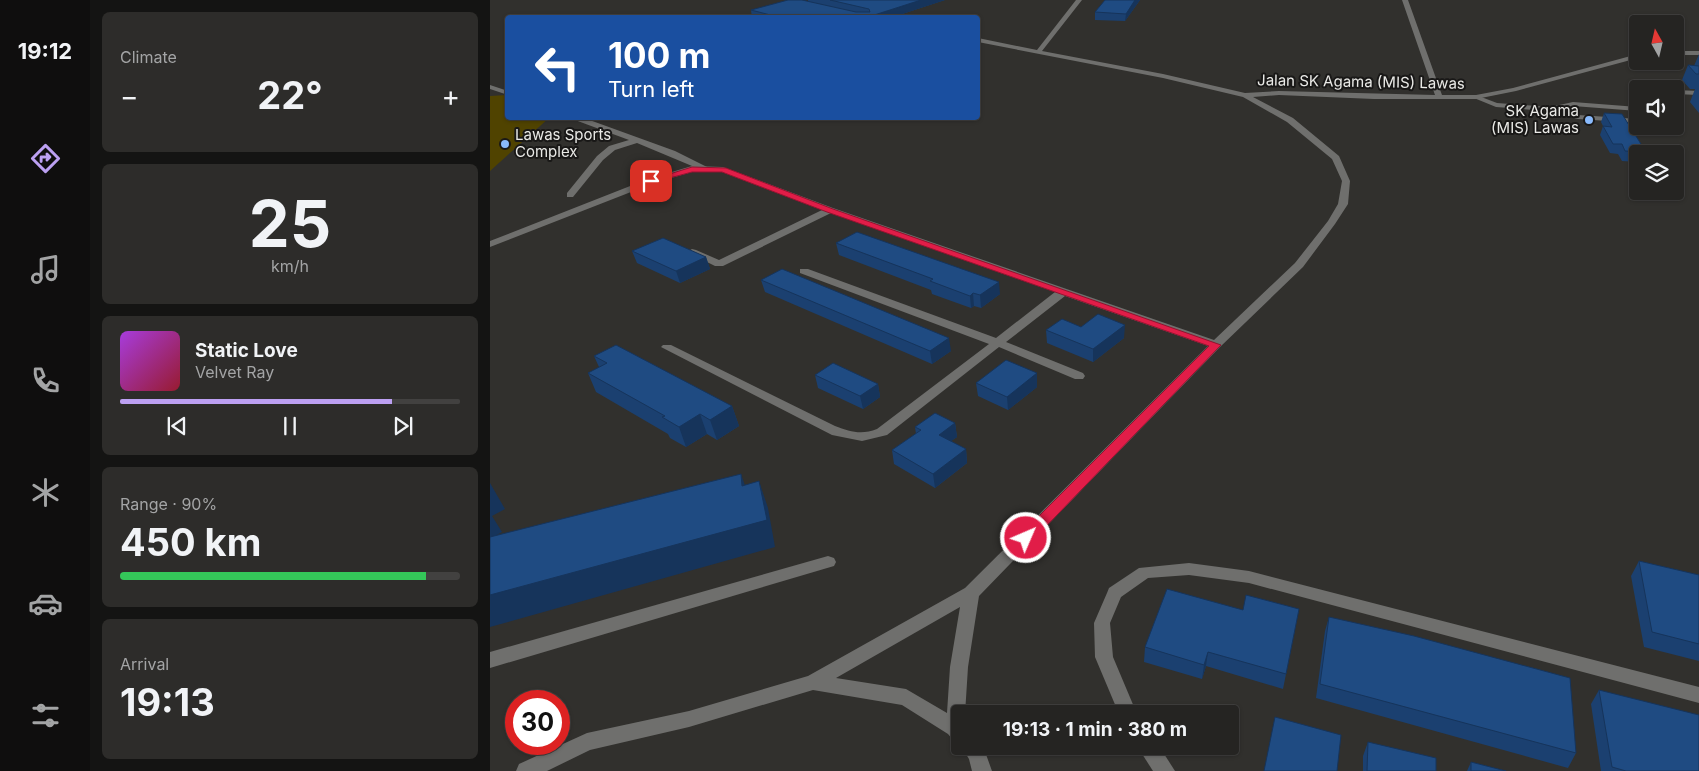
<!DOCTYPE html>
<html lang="en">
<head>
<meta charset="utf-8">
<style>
	body { margin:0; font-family:Inter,sans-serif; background:#2d2c2a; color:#f1f3f6; height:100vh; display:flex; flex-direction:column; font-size:19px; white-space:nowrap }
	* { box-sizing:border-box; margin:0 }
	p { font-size:16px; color:#a3a4a5 }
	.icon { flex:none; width:28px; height:28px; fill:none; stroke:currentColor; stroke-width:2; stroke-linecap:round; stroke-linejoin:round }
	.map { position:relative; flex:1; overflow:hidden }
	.drawer { display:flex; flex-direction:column; gap:12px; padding:12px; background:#141413; width:400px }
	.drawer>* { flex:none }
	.banner { position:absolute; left:15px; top:15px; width:475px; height:105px; border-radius:5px; box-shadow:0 1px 4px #0004,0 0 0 1px #424140; background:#1a4fa0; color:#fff; overflow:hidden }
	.needle { width:32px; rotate:352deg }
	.fabs { position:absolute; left:1139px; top:15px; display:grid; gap:10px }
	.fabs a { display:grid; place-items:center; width:55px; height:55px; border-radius:5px; background:#252422; box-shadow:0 1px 4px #0004,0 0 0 1px #424140; font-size:25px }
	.speed { position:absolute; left:15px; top:690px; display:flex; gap:10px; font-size:25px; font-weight:700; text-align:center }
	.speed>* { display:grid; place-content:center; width:65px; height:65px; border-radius:50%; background:#252422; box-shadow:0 1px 4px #0004,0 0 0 1px #424140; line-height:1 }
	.speed .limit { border:8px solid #d22; background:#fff; color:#111 }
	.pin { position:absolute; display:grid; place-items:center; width:42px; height:42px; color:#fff; margin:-21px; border-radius:10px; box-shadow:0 2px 8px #0006 }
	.me { position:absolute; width:55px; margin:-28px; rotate:45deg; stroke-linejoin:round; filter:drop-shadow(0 0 4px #0008) }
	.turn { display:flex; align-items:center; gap:18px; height:105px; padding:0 20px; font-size:22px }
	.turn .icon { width:65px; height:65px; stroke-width:2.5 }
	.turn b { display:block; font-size:35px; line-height:42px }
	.big { font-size:38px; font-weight:700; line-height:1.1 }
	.drawer .widget { flex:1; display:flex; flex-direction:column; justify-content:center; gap:8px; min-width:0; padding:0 18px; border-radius:8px; background:#2d2c2a }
	.drawer .dial { align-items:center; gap:0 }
	.dial b { font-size:65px; line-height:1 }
	.song { display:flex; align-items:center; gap:15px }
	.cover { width:60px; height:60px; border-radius:8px; background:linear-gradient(135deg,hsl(280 70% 55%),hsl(350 70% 35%)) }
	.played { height:5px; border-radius:2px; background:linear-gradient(90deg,#bca0f2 80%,#424140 80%) }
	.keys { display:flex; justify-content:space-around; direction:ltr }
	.heat { display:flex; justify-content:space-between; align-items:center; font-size:28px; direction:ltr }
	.charge { height:8px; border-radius:4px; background:linear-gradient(90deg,#34c759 90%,#424140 0) }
	.trip { position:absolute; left:461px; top:705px; width:288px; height:50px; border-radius:5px; background:#252422; box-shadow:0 1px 4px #0004,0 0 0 1px #424140; font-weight:700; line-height:50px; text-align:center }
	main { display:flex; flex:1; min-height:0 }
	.dock { display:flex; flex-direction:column; width:90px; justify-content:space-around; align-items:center; background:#0f0e0e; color:#a3a4a5 }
	.dock .icon { width:35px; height:35px }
	.dock .selected { color:#bca0f2 }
	.dock b { font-size:22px; color:#f1f3f6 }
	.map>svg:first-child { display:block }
</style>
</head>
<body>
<main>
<nav class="dock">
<b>19:12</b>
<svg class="icon selected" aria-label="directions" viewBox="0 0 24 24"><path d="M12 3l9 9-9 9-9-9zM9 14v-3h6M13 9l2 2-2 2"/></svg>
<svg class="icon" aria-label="music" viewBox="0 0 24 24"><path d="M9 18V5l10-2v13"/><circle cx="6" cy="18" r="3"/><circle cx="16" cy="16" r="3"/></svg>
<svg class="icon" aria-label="phone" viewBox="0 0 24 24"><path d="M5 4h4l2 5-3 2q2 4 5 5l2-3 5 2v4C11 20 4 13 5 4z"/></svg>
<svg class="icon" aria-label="climate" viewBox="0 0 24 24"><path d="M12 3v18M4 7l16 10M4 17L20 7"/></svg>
<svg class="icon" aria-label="car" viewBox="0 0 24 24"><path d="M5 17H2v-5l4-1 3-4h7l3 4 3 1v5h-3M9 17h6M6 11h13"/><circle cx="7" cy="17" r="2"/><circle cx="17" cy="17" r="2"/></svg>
<svg class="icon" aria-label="filters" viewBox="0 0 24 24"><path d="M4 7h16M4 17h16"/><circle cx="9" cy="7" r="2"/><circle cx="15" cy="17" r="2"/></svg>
</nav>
<section class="drawer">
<div class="widget"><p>Climate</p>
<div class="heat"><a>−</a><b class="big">22°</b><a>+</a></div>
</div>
<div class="widget dial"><b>25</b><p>km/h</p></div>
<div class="widget">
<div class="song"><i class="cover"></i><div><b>Static Love</b><p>Velvet Ray</p></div></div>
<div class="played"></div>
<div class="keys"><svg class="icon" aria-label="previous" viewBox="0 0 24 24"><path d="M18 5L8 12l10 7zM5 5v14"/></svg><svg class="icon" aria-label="pause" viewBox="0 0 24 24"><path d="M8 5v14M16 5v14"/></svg><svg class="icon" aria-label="next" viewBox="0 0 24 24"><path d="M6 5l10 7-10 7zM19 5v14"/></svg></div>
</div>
<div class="widget"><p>Range · 90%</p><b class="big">450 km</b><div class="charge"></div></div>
<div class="widget"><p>Arrival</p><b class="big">19:13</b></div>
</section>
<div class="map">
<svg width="1209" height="771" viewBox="0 0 1209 771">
	<rect width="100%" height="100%" fill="#31302d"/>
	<!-- green -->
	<path fill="#504300" d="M17 95 18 118H59L0 171V96Z"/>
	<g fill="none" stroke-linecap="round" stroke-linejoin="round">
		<!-- lane -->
		<g fill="#6f6f6d" fill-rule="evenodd">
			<path d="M0 85 18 91V95L0 89Z"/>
			<path d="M1185 90 1209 91V95L1185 94Z"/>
			<path d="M986 95 1007 103 1060 107 1083 102 1148 107V111L1083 106 1067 109 1088 115 1148 119V123L1088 119 1058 111 1006 107 984 98 982 97Z"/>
			<path d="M85 118H94L185 151 221 169 214 171 147 143 125 150 113 160 83 197H77V193L107 156 119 146 139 140 85 120Z"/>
		</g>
		<!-- street -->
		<g fill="#6f6f6d" fill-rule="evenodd">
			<path d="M586 0H592L552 51 673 74 755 93 789 91 945 95 912 0H918L952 95H986L1023 88 1148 54V58L1026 91 986 99H884L789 95 763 97 803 118 849 156 860 181 858 204 845 224 813 267 730 347 489 596 478 667 475 714H470V743L463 740 458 734 412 705 323 690 199 727 100 750 57 771H26L29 764 97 733 199 711 318 676 475 588 718 346 575 296 516 342 593 373 595 376 593 379H585L509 347 397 435 372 441 342 435 171 347 173 345H181L345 426C360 432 372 435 387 429L499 344 310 273V269H318L506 338 565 292 341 213 233 266H225L197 252 202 249 206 250 229 260 332 210 232 172H202L164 183 0 247V241L158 179 202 166 233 167 343 208 724 340 805 263 838 221 848 204 852 181 842 159 797 122 753 97 673 78 488 42V38L547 50ZM470 607 460 667 457 713 416 689 346 678Z"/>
			<rect x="1185" y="51" width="24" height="4"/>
			<path d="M338 556 344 558 346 562 344 566 0 668V652Z"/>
			<path d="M699 563 759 571 1209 687V703L759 583 699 575 658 578 631 597 620 623 623 657 647 714H629L605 657 604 623 617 593 619 588 649 568Z"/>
			<path d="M471 746H493L502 771H482L479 759Z"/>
			<path d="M647 746H669L685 771H663Z"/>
		</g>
	</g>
	<!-- wall -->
	<g fill="#1b4070">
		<path d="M318 0H455L400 18H262L261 10 318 1Z"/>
		<path d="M650 0 635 21 605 20V12Z"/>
		<path d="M1209 54V113L1200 102 1205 89H1200L1192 80 1198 65 1204 66Z"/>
		<path d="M1114 113 1156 152 1155 154H1148V162L1132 161 1128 154 1120 153 1110 135 1113 126 1111 122Z"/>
		<path d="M346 243 510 294 491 308 484 306 481 308 442 294 441 290 349 255Z"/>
		<path d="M142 251 216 257 220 269 190 283 147 263Z"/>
		<path d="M271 280 461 351 442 364 275 292Z"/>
		<path d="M591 327 634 338 603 362 557 343 556 330Z"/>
		<path d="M104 356 242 406 249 426 227 440 217 434 196 447 180 438 178 434 106 392 98 373 109 367Z"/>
		<path d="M547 373V387L518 410 488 396 486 383Z"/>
		<path d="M325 375 388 384 390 397 373 409 328 388Z"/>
		<path d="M465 423 467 437 461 441 476 449 477 463 445 488 404 464 402 450 426 434 425 427Z"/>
		<path d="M1149 561 1209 575V661L1154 647 1141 576Z"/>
		<path d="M809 609 793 689 716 666 712 679 654 662 655 647 753 610Z"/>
		<path d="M839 617 1086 753 1078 768 826 698 835 631Z"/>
		<path d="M1109 690 1209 771H1111L1101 704Z"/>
		<path d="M878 742 946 771H873V756Z"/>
		<path d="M981 762 1016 771H977Z"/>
	</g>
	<!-- shaded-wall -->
	<g fill="#16345b">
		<path d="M431 0H455L400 18H375Z"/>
		<path d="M645 0H650L635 21 636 14Z"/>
		<path d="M216 257 220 269 190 283 186 271Z"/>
		<path d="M509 282 510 294 491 308 490 295Z"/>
		<path d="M483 293 484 306 481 308 480 296Z"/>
		<path d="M635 325 634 338 603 362V349Z"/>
		<path d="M459 338 461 351 442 364 440 351Z"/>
		<path d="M547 373V387L518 410 517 397Z"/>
		<path d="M388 384 390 397 373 409 370 396Z"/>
		<path d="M242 406 249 426 227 440 220 420Z"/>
		<path d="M210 414 217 434 196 447 189 427Z"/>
		<path d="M465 423 467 437 451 448 449 435Z"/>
		<path d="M476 449 477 463 445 488 443 474Z"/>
		<path d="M251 474 260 500 252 486Z"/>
		<path d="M269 481 278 508 285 547 0 627V595Z"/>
		<path d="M0 483 15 509 2 516 12 532 0 539Z"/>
		<path d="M718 652 716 666 712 679 714 665Z"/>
	</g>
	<!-- building -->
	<g fill="#1f4b82" stroke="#16345b">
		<path d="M298 0H312L366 12H380L379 9 340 0H431L375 18H292L261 10Z"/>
		<path d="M615 0H645L636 14 605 12Z"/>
		<path d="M1198 65 1209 66V74H1206Z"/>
		<path d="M1114 113 1132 114 1156 152 1135 151 1132 144H1123L1113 126 1122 127Z"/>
		<path d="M367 232 509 282 490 295 483 293 480 296 440 281 443 279 346 243Z"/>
		<path d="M173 238 216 257 186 271 142 251Z"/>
		<path d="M292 269 459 338 440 351 271 280Z"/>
		<path d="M608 314 635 325 603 349 556 330 572 319 591 327Z"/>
		<path d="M126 345 242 406 220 420 210 414 189 427 172 417 175 416 98 373 117 363 104 356Z"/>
		<path d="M516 360 547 373 517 397 486 383Z"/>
		<path d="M343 363 388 384 370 396 325 375Z"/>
		<path d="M445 413 465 423 449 435 476 449 443 474 402 450 431 430 425 427Z"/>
		<path d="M251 474 252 486 269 481 277 520 0 595V537Z"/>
		<path d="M1149 561 1209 575V644L1162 632Z"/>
		<path d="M677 589 753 610 756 595 809 609 796 674 718 652 714 665 655 647Z"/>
		<path d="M839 617 924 636 1080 678 1086 753 830 684Z"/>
		<path d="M1109 690 1209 715V771H1136L1122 767Z"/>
		<path d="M785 717 851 735 847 771H774Z"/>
		<path d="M878 742 946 758V771H877Z"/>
		<path d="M981 762 1016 771H981Z"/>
	</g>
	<!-- route -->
	<path fill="#e11d48" stroke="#92132f" d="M202 167 236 168 343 209 731 345 541 542H531L529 538 531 534 719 346 337 212 232 172H202L161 183 157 181Z"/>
	<!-- markers -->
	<g fill="#89bafc" stroke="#191817" stroke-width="2">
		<circle cx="1099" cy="120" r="5"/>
		<circle cx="15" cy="144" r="5"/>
	</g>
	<g text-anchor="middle" stroke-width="4" stroke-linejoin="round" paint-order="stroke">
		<!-- far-street labels -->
		<g font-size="15" fill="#eaeae7" stroke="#191817">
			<text transform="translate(871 82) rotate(1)" y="5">Jalan SK Agama (MIS) Lawas</text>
		</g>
		<!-- far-poi labels -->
		<g font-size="15" fill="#eaeae7" stroke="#191817" text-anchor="end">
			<text x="1089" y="116">SK Agama<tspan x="1089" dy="17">(MIS) Lawas</tspan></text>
			<text x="25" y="140" text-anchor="start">Lawas Sports<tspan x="25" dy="17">Complex</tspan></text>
		</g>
	</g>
</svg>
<div class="fabs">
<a><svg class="needle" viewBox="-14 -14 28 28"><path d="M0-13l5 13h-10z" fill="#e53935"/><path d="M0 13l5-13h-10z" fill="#a3a4a5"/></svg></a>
<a><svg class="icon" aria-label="sound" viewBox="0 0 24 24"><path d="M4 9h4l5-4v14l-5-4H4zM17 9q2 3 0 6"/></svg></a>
<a><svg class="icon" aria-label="layers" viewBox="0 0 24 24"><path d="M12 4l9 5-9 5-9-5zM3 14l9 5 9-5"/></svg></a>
</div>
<div class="speed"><div class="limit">30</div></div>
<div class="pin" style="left:161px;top:181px;background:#d93025"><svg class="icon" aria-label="arrive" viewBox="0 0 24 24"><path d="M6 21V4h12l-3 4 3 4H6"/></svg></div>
<svg class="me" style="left:536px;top:538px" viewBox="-20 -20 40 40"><circle r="17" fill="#e11d48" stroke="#fff" stroke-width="3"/><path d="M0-11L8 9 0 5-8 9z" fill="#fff"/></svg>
<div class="trip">19:13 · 1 min · 380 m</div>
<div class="banner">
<div class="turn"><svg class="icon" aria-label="left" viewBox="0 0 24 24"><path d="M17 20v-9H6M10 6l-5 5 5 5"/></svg><div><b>100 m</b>Turn left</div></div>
</div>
</div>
</main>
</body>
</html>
